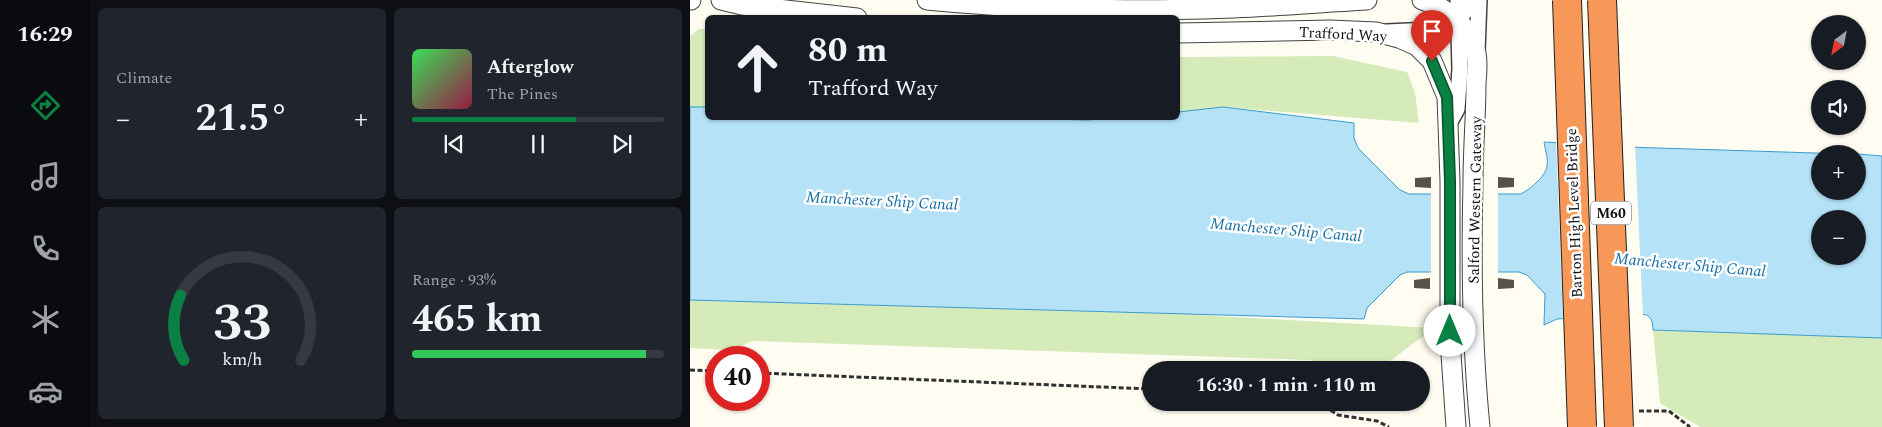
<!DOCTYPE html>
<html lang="en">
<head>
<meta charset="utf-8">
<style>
	body { margin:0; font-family:Spectral,serif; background:#20242c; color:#f1f3f6; height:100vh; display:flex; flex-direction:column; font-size:19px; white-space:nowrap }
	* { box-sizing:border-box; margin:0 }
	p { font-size:16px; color:#9ea1a6 }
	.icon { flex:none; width:28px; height:28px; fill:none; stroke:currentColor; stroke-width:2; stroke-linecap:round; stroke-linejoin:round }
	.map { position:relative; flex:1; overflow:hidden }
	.side { display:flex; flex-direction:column; gap:8px; padding:8px; background:#0d0f14; width:600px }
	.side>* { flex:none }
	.top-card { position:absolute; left:15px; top:15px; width:475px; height:105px; border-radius:8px; box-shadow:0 1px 4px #0004; background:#171b24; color:#f1f3f6; overflow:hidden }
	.needle { width:32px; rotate:212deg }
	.tools { position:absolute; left:1121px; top:15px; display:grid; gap:10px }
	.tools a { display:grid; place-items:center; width:55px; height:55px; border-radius:50%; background:#171b24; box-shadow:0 1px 4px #0004; font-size:25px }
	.speed { position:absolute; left:15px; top:346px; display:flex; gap:10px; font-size:25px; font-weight:700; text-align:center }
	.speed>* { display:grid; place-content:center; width:65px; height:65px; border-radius:50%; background:#171b24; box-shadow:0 1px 4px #0004; line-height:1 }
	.speed .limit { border:8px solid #d22; background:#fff; color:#111 }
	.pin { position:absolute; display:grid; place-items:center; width:42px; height:42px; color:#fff; margin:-51px -21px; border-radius:50% 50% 50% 0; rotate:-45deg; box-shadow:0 0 5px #0007 }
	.pin .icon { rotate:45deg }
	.me { position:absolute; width:55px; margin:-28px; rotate:0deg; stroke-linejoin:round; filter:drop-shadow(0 0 4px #0008) }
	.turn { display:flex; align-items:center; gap:18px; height:105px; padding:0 20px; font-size:22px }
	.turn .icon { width:65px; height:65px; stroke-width:2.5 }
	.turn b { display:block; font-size:35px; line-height:42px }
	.big { font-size:38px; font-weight:700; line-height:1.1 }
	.side .widget { flex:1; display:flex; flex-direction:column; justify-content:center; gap:8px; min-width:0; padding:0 18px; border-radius:8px; background:#20242c }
	.side .dial { align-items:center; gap:0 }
	.dial svg { height:130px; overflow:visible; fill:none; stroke:#363941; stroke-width:7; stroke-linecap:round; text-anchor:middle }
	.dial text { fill:#f1f3f6; stroke:none }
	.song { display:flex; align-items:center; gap:15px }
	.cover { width:60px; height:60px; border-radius:8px; background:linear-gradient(135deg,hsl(130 70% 55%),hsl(340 70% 35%)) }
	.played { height:5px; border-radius:2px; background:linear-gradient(90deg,#0b8043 65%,#363941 65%) }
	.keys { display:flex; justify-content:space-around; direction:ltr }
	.heat { display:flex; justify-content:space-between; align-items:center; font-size:28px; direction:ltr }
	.charge { height:8px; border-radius:4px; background:linear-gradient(90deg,#34c759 93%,#363941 0) }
	.side .tiles { flex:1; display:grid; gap:8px; grid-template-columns:repeat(2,1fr) }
	.trip { position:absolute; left:452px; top:361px; width:288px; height:50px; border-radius:25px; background:#171b24; box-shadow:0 1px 4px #0004; font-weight:700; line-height:50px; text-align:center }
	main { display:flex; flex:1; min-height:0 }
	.tabs { display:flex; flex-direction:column; width:90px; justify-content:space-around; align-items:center; background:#090b0e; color:#9ea1a6 }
	.tabs .icon { width:35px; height:35px }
	.tabs .on { color:#0b8043 }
	.tabs b { font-size:22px; color:#f1f3f6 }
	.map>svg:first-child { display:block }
</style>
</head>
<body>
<main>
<nav class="tabs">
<b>16:29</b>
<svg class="icon on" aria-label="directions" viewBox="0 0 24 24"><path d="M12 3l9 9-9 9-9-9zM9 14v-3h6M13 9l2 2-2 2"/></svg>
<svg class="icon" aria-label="music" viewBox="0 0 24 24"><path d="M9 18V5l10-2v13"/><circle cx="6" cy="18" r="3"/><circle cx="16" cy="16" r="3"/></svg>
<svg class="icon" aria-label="phone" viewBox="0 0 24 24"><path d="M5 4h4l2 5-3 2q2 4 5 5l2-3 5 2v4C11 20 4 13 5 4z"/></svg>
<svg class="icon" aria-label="climate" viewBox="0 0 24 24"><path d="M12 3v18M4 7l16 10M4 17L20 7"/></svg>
<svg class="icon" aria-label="car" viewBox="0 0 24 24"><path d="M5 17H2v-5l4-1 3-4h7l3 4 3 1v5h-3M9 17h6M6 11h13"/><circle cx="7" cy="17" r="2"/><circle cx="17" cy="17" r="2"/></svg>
</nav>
<section class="side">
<div class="tiles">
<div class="widget"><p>Climate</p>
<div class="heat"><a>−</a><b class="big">21.5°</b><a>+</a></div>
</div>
<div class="widget">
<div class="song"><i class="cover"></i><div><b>Afterglow</b><p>The Pines</p></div></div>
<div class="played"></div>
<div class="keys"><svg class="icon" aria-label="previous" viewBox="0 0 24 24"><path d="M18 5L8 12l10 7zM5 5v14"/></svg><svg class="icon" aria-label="pause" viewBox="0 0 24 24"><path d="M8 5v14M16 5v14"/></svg><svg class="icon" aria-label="next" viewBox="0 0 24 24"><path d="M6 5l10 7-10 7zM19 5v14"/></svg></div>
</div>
<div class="widget dial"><svg viewBox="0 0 100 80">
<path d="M14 69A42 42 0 1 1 86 69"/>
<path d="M14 69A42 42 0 0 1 12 29" stroke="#0b8043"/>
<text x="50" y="56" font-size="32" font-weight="700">33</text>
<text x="50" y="72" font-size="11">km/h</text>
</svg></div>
<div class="widget"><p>Range · 93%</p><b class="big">465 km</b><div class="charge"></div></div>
</div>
</section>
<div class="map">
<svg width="1192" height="427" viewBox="0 0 1192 427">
	<rect width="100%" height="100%" fill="#fffcf2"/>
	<!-- green -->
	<g fill="#d6ebba">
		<path d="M9 29H17V107H0V36Z"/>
		<path d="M643 56 717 72 725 93 729 123 534 107 488 112V57Z"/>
		<path d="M0 300 490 314 744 328 700 361 693 370H628L622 360 63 341 40 350 0 348Z"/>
		<path d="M963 330 1192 338V427H1010L970 403Z"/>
	</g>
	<!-- water -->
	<path fill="#b5e2f7" stroke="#3b9cd0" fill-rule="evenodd" d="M0 107H17L18 118H324L397 120 427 118H488V112L533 107 664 123V138L668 148 710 190 719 194H831C838 190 843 186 848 181 862 167 857 159 854 142L937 147 1156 154H1130V191H1168V154L1192 156V338L963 330C963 321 961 315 952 314L867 319 854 325 855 294 837 275 829 272H717L710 275 677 308 674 319 0 300ZM1130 219H1168V256H1130Z"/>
	<!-- pier -->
	<g fill="#fffcf2">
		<path d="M866 140 945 145 953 317 873 321Z"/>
		<rect x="741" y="192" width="67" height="82"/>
	</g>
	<!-- building -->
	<g fill="#58504b">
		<path d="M741 177V188L725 187V178Z"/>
		<path d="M808 177 824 178V187L808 188Z"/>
		<path d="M740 278V289L724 288V280Z"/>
		<path d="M808 278 824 280V288L808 289Z"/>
	</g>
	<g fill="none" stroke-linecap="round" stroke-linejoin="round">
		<defs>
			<g id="minor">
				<path d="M697 32 740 30 768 20 785 0"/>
				<path d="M787 51 789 0"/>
				<path d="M758 125 767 109 770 69 768 0"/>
			</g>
			<g id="tertiary">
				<path d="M0 0H1"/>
				<path d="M31 0 52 5 167 18"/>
				<path d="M237 0C329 9 421 11 514 9 568 8 622 3 677 0"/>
				<path d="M732 0C758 8 780 26 786 53 788 62 787 73 786 83 786 116 783 148 783 181 781 263 782 346 790 427"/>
				<path d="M488 33 640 30 686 32 709 38 727 46 742 61 757 97 760 181V340L766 427"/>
			</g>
		</defs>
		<!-- minor casing -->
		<use href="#minor" stroke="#424242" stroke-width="18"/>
		<!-- tertiary casing -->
		<use href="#tertiary" stroke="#424242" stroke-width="21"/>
		<!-- path -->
		<g stroke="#313131" stroke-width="3" stroke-dasharray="5 2.5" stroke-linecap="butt">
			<path d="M0 370 26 371"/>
			<path d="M69 373 461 389"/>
			<path d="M628 402 648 415 687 421 699 427"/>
			<path d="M949 411H979L1000 427"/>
		</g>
		<!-- minor -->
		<use href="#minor" stroke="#fff" stroke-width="15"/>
		<!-- tertiary -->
		<use href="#tertiary" stroke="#fff" stroke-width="19"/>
		<defs>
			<g id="motorway-bridge">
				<path d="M877 0 892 427"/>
				<path d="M912 0 929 427"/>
			</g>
		</defs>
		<!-- motorway-bridge casing -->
		<use href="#motorway-bridge" stroke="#202020" stroke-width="30" stroke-linecap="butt"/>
		<!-- motorway-bridge -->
		<use href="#motorway-bridge" stroke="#f79858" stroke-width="28"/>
	</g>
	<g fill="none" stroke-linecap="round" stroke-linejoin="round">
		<defs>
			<path id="route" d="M742 61 757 97 760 181V331"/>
		</defs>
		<!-- route casing -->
		<use href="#route" stroke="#07532c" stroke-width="12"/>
		<!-- route -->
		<use href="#route" stroke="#0b8043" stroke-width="9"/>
	</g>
	<g text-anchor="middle" stroke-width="5" stroke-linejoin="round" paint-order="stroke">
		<!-- shield labels -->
		<rect fill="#fff" stroke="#575757" stroke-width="1" x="901" y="201.5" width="40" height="23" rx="4"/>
		<g font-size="14" font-weight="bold" fill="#0f0f0f">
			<text x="921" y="218">M60</text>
		</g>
		<!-- street labels -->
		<g font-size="15" fill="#0f0f0f" stroke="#fff">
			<text transform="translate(653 34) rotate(3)" y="5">Trafford Way</text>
			<text transform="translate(785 200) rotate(-89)" y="5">Salford Western Gateway</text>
			<text transform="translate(884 213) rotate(-92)" y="5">Barton High Level Bridge</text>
		</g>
		<!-- water labels -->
		<g font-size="16" font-style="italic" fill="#156ea5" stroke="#fff">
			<text transform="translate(192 200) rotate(3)" y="6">Manchester Ship Canal</text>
			<text transform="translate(596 229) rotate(5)" y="6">Manchester Ship Canal</text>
			<text transform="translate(1000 264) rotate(5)" y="6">Manchester Ship Canal</text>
		</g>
	</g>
</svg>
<div class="tools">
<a><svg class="needle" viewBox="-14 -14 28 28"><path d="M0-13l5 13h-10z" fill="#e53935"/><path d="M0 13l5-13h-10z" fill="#9ea1a6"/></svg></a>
<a><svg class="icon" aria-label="sound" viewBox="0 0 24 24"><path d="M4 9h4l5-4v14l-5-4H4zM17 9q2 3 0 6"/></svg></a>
<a>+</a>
<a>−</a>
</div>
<div class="speed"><div class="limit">40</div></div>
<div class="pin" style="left:742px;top:61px;background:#d93025"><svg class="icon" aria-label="arrive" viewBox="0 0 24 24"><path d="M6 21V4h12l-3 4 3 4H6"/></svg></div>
<svg class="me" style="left:760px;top:331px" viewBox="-20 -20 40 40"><circle r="19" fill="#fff"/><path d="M0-13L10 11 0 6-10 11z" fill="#0b8043"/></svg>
<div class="trip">16:30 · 1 min · 110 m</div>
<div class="top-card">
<div class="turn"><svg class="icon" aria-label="ahead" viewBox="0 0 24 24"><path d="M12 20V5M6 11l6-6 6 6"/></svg><div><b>80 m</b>Trafford Way</div></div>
</div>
</div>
</main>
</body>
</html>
